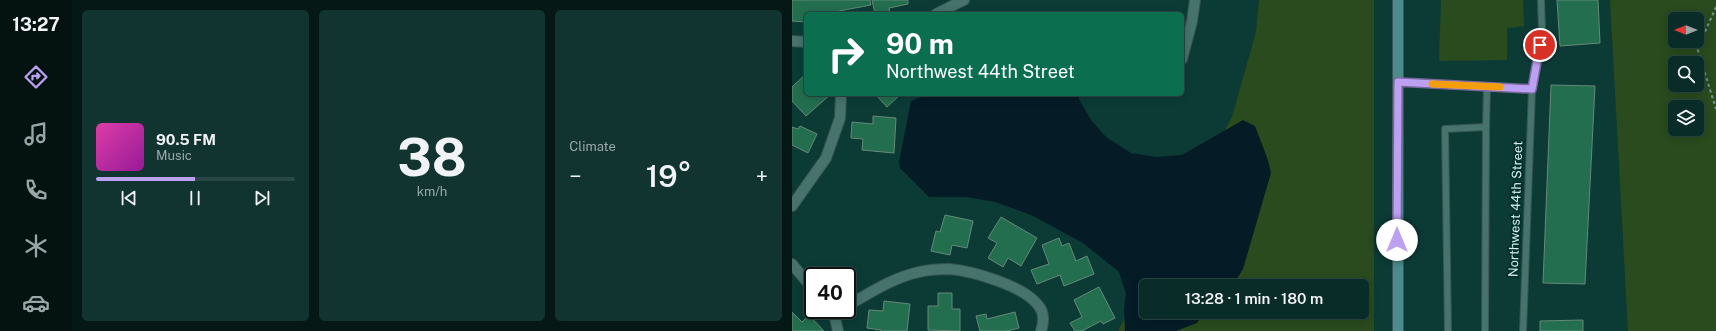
<!DOCTYPE html>
<html lang="en">
<head>
<meta charset="utf-8">
<style>
	body { margin:0; font-family:"Public Sans",sans-serif; background:#123430; color:#f1f3f6; height:100vh; display:flex; flex-direction:column; font-size:15px; white-space:nowrap }
	* { box-sizing:border-box; margin:0 }
	p { font-size:13px; color:#99a7a8 }
	.icon { flex:none; width:22px; height:22px; fill:none; stroke:currentColor; stroke-width:2; stroke-linecap:round; stroke-linejoin:round }
	.map { position:relative; flex:1; overflow:hidden }
	.sheet { display:flex; flex-direction:column; gap:10px; padding:10px; background:#051816; width:720px }
	.sheet>* { flex:none }
	.top-card { position:absolute; left:12px; top:12px; width:380px; height:84px; border-radius:6px; box-shadow:0 2px 10px #0003,0 0 0 1px #294845; background:#0b6e4f; color:#fff; overflow:hidden }
	.needle { width:26px; rotate:270deg }
	.tools { position:absolute; left:876px; top:12px; display:grid; gap:8px }
	.tools a { display:grid; place-items:center; width:36px; height:36px; border-radius:6px; background:#092c28; box-shadow:0 2px 10px #0003,0 0 0 1px #294845; font-size:20px }
	.speed { position:absolute; left:12px; top:267px; display:flex; gap:8px; font-size:20px; font-weight:700; text-align:center }
	.speed>* { display:grid; place-content:center; width:52px; height:52px; border-radius:50%; background:#092c28; box-shadow:0 2px 10px #0003,0 0 0 1px #294845; line-height:1 }
	.speed .limit { border:2px solid #111; border-radius:6px; background:#fff; color:#111 }
	.pin { position:absolute; display:grid; place-items:center; width:34px; height:34px; color:#fff; margin:-17px; border:2px solid #fff; border-radius:50%; box-shadow:0 1px 4px #0007 }
	.me { position:absolute; width:44px; margin:-22px; rotate:0deg; stroke-linejoin:round; filter:drop-shadow(0 0 3px #0008) }
	.turn { display:flex; align-items:center; gap:14px; height:84px; padding:0 16px; font-size:18px }
	.turn .icon { width:52px; height:52px; stroke-width:2.5 }
	.turn b { display:block; font-size:28px; line-height:34px }
	.big { font-size:30px; font-weight:600; line-height:1.1 }
	.sheet .card { flex:1; display:flex; flex-direction:column; justify-content:center; gap:6px; min-width:0; padding:0 14px; border-radius:6px; background:#123430 }
	.sheet .dial { align-items:center; gap:0 }
	.dial b { font-size:52px; line-height:1 }
	.song { display:flex; align-items:center; gap:12px }
	.cover { width:48px; height:48px; border-radius:6px; background:linear-gradient(135deg,hsl(320 70% 55%),hsl(300 70% 35%)) }
	.played { height:4px; border-radius:2px; background:linear-gradient(90deg,#bca0f2 50%,#294845 50%) }
	.keys { display:flex; justify-content:space-around; direction:ltr }
	.heat { display:flex; justify-content:space-between; align-items:center; font-size:22px; direction:ltr }
	.sheet .tiles { flex:1; display:grid; gap:10px; grid-template-columns:repeat(3,1fr) }
	.trip { position:absolute; left:347px; top:279px; width:230px; height:40px; border-radius:6px; background:#092c28; box-shadow:0 2px 10px #0003,0 0 0 1px #294845; font-weight:600; line-height:40px; text-align:center }
	main { display:flex; flex:1; min-height:0 }
	.dock { display:flex; flex-direction:column; width:72px; justify-content:space-around; align-items:center; background:#041210; color:#99a7a8 }
	.dock .icon { width:28px; height:28px }
	.dock .current { color:#bca0f2 }
	.dock b { font-size:18px; color:#f1f3f6 }
	.map>svg:first-child { display:block }
</style>
</head>
<body>
<main>
<nav class="dock">
<b>13:27</b>
<svg class="icon current" aria-label="directions" viewBox="0 0 24 24"><path d="M12 3l9 9-9 9-9-9zM9 14v-3h6M13 9l2 2-2 2"/></svg>
<svg class="icon" aria-label="music" viewBox="0 0 24 24"><path d="M9 18V5l10-2v13"/><circle cx="6" cy="18" r="3"/><circle cx="16" cy="16" r="3"/></svg>
<svg class="icon" aria-label="phone" viewBox="0 0 24 24"><path d="M5 4h4l2 5-3 2q2 4 5 5l2-3 5 2v4C11 20 4 13 5 4z"/></svg>
<svg class="icon" aria-label="climate" viewBox="0 0 24 24"><path d="M12 3v18M4 7l16 10M4 17L20 7"/></svg>
<svg class="icon" aria-label="car" viewBox="0 0 24 24"><path d="M5 17H2v-5l4-1 3-4h7l3 4 3 1v5h-3M9 17h6M6 11h13"/><circle cx="7" cy="17" r="2"/><circle cx="17" cy="17" r="2"/></svg>
</nav>
<section class="sheet">
<div class="tiles">
<div class="card">
<div class="song"><i class="cover"></i><div><b>90.5 FM</b><p>Music</p></div></div>
<div class="played"></div>
<div class="keys"><svg class="icon" aria-label="previous" viewBox="0 0 24 24"><path d="M18 5L8 12l10 7zM5 5v14"/></svg><svg class="icon" aria-label="pause" viewBox="0 0 24 24"><path d="M8 5v14M16 5v14"/></svg><svg class="icon" aria-label="next" viewBox="0 0 24 24"><path d="M6 5l10 7-10 7zM19 5v14"/></svg></div>
</div>
<div class="card dial"><b>38</b><p>km/h</p></div>
<div class="card"><p>Climate</p>
<div class="heat"><a>−</a><b class="big">19°</b><a>+</a></div>
</div>
</div>
</section>
<div class="map">
<svg width="924" height="331" viewBox="0 0 924 331">
	<rect width="100%" height="100%" fill="#0c3b36"/>
	<!-- green -->
	<g fill="#294b1e" fill-rule="evenodd">
		<path d="M467 0H582V331H326L440 117 464 32ZM354 286H570V312H354Z"/>
		<path d="M649 0H731L732 26 715 28V60L647 61Z"/>
		<path d="M818 0H924V331H836ZM883 19H905V41H883ZM883 63H905V85H883ZM883 107H905V129H883Z"/>
	</g>
	<!-- water -->
	<path fill="#051c27" d="M137 94H287V99L299 120 314 137 339 153 365 157 390 155 451 120 463 126 476 160 479 173 451 269 446 277 435 286H354V312H412L405 323 384 331H333L332 309 334 294 327 272 291 243 239 215 203 202 174 197H137L108 168 107 162 119 101Z"/>
	<!-- building -->
	<g fill="#236e4f" stroke="#658977">
		<path d="M0 0H78L79 5 47 11V14H14V22L0 21Z"/>
		<path d="M80 0H116V4L97 8 98 14H83Z"/>
		<path d="M765 0H806L808 43 768 46Z"/>
		<path d="M14 74V94H39L14 116 0 101V87Z"/>
		<path d="M759 85 803 86 793 284 751 283Z"/>
		<path d="M83 94H109L95 107Z"/>
		<path d="M81 116 104 118 102 153 70 150 71 139 59 138 60 122 81 124Z"/>
		<path d="M8 126 25 134 16 153 0 145V127L6 129Z"/>
		<path d="M153 215 181 221 175 248 160 245 158 255 139 251 144 231 148 232Z"/>
		<path d="M209 217 245 238 229 266 216 258 211 267 196 258 205 243 196 238Z"/>
		<path d="M267 238 270 246 277 243 284 261 295 256 302 274 272 286 268 275 245 284 239 270 257 264 250 245Z"/>
		<path d="M307 287 323 318 311 324 309 321 290 331H283L278 323 290 317 282 300Z"/>
		<path d="M146 293H160V309H168V331L136 330V306H146Z"/>
		<path d="M92 301 118 304 115 331H89V330L75 328 77 310 91 311Z"/>
		<path d="M0 312 10 322 17 315 32 331H0Z"/>
		<path d="M223 312 227 328 215 331H188L184 316 194 314 195 319Z"/>
		<path d="M791 320V331H748V321Z"/>
	</g>
	<g fill="none" stroke-linecap="round" stroke-linejoin="round">
		<defs>
			<g id="lane">
				<path d="M606 82 740 89"/>
				<path d="M694 127 695 87"/>
				<path d="M656 331 653 129 694 127 693 331"/>
				<path d="M731 331 740 89 750 30 749 0"/>
			</g>
			<g id="street">
				<path d="M144 14 172 0"/>
				<path d="M0 41 14 42"/>
				<path d="M390 59 400 21 403 0"/>
				<path d="M0 206 34 158 48 118 49 94"/>
				<path d="M0 264 21 289"/>
				<path d="M55 306C78 293 100 278 127 272 136 270 148 269 157 269 181 271 232 286 246 305 253 313 252 322 249 331"/>
				<path d="M39 310 42 314 46 331"/>
			</g>
			<path id="secondary" d="M606 331V0"/>
		</defs>
		<!-- lane casing -->
		<use href="#lane" stroke="#385653" stroke-width="8"/>
		<!-- street casing -->
		<use href="#street" stroke="#385653" stroke-width="12"/>
		<!-- secondary casing -->
		<use href="#secondary" stroke="#385653" stroke-width="12"/>
		<!-- path -->
		<path stroke="#70938f" stroke-width="2" stroke-dasharray="3 3" stroke-linecap="butt" d="M924 7 913 32 904 44 924 109"/>
		<!-- lane -->
		<use href="#lane" stroke="#47736d" stroke-width="6"/>
		<!-- street -->
		<use href="#street" stroke="#47736d" stroke-width="10"/>
		<!-- secondary -->
		<use href="#secondary" stroke="#4c8a8b" stroke-width="10"/>
	</g>
	<g fill="none" stroke-linecap="round" stroke-linejoin="round">
		<defs>
			<path id="route" d="M605 240 606 82 740 89 748 45"/>
		</defs>
		<!-- route casing -->
		<use href="#route" stroke="#7a689d" stroke-width="10"/>
		<!-- route -->
		<use href="#route" stroke="#bca0f2" stroke-width="7"/>
		<!-- slow -->
		<path stroke="#f59e0b" stroke-width="7" d="M640 84 708 87"/>
	</g>
	<g text-anchor="middle" stroke-width="4" stroke-linejoin="round" paint-order="stroke">
		<!-- street labels -->
		<g font-size="13" fill="#d7eeeb" stroke="#00312c">
			<text transform="translate(723 209) rotate(-88)" y="5">Northwest 44th Street</text>
		</g>
	</g>
</svg>
<div class="tools">
<a><svg class="needle" viewBox="-14 -14 28 28"><path d="M0-13l5 13h-10z" fill="#e53935"/><path d="M0 13l5-13h-10z" fill="#99a7a8"/></svg></a>
<a><svg class="icon" aria-label="search" viewBox="0 0 24 24"><circle cx="10" cy="10" r="6"/><path d="M15 15l6 6"/></svg></a>
<a><svg class="icon" aria-label="layers" viewBox="0 0 24 24"><path d="M12 4l9 5-9 5-9-5zM3 14l9 5 9-5"/></svg></a>
</div>
<div class="speed"><div class="limit">40</div></div>
<div class="pin" style="left:748px;top:45px;background:#d93025"><svg class="icon" aria-label="arrive" viewBox="0 0 24 24"><path d="M6 21V4h12l-3 4 3 4H6"/></svg></div>
<svg class="me" style="left:605px;top:240px" viewBox="-20 -20 40 40"><circle r="19" fill="#fff"/><path d="M0-13L10 11 0 6-10 11z" fill="#bca0f2"/></svg>
<div class="trip">13:28 · 1 min · 180 m</div>
<div class="top-card">
<div class="turn"><svg class="icon" aria-label="right" viewBox="0 0 24 24"><path d="M7 20v-9h11M14 6l5 5-5 5"/></svg><div><b>90 m</b>Northwest 44th Street</div></div>
</div>
</div>
</main>
</body>
</html>
